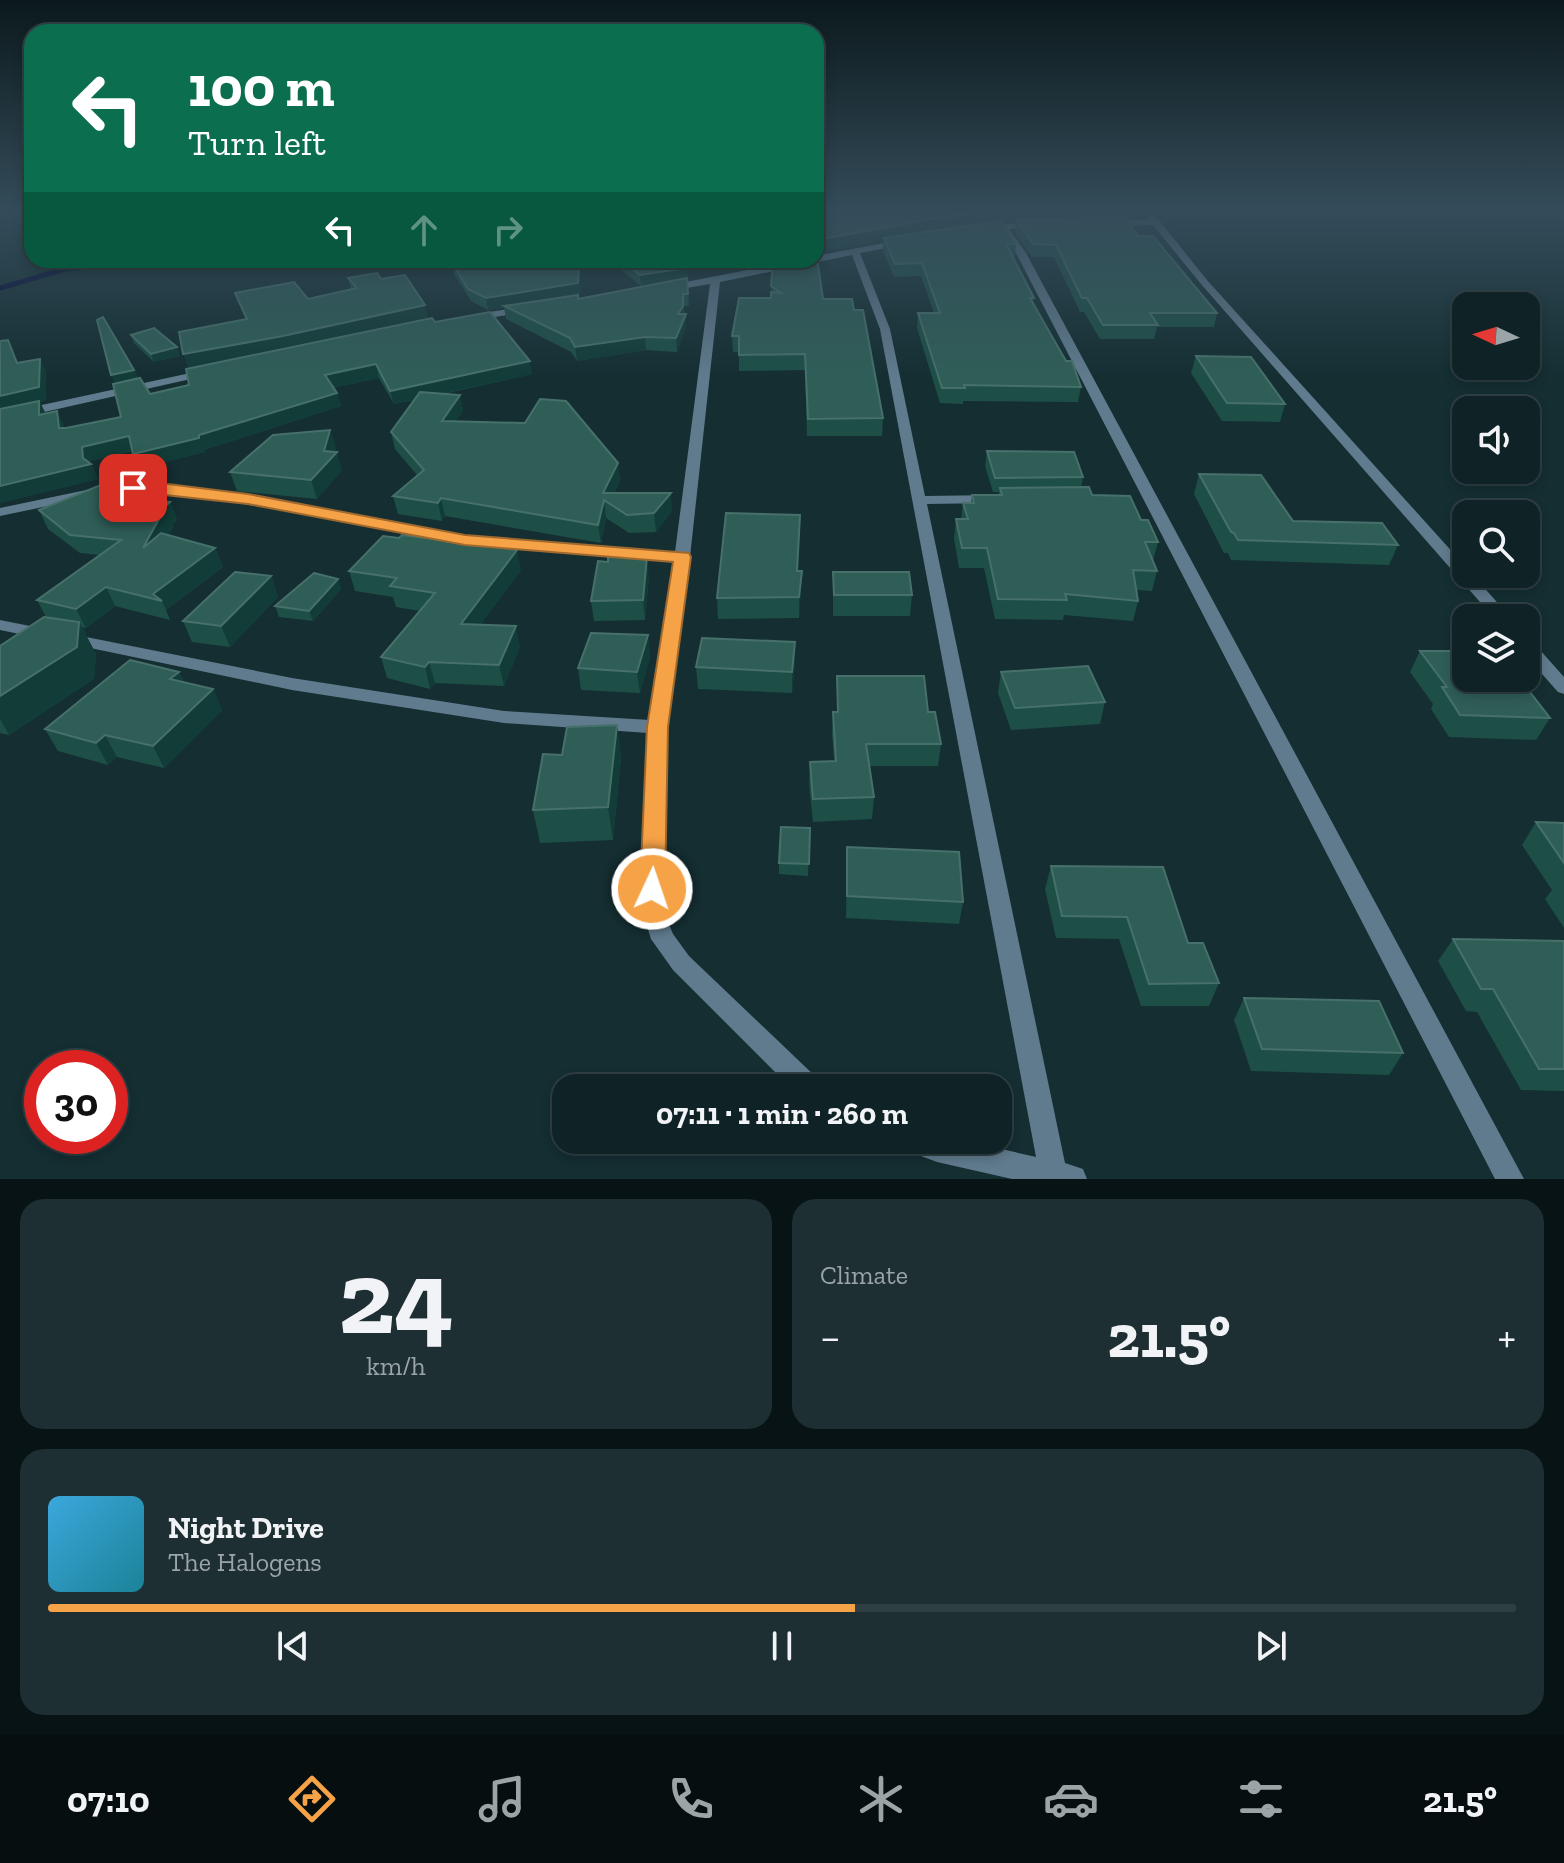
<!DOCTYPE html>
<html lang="en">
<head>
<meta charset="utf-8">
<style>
	body { margin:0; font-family:"Zilla Slab",serif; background:#1d2f32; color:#f1f3f6; height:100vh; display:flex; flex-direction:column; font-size:30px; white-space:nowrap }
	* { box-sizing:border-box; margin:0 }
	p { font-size:26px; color:#9ba4a7 }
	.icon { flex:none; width:44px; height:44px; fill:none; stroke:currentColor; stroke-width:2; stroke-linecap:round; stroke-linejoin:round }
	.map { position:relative; height:1179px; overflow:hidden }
	.details { display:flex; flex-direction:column; gap:20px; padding:20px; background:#081315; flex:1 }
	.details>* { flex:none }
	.top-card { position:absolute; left:24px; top:24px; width:800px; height:244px; border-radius:24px; box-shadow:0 4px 12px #0003,0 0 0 2px #2f3f43; background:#0b6e4f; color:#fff; overflow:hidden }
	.needle { width:52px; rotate:274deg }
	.fabs { position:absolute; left:1452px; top:292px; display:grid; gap:16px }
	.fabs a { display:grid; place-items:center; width:88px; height:88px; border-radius:16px; background:#0f2226; box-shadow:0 4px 12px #0003,0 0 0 2px #2f3f43; font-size:40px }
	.speed { position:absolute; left:24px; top:1050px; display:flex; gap:16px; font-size:40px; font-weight:700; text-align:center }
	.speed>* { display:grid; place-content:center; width:104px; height:104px; border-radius:50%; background:#0f2226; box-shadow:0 4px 12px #0003,0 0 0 2px #2f3f43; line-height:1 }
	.speed .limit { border:12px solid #d22; background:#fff; color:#111 }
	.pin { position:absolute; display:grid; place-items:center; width:68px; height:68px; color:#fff; margin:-34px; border-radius:16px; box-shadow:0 4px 12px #0006 }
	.me { position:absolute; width:88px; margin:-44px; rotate:3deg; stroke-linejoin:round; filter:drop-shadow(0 0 6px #0008) }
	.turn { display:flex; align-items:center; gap:28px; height:168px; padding:0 32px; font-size:36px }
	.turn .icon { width:104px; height:104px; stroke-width:2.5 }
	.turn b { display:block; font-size:56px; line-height:68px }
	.lanes { display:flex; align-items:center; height:76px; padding:0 32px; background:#0003; justify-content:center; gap:40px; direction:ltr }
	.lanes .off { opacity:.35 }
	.big { font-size:60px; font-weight:800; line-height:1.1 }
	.details .card { flex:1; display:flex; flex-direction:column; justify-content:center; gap:12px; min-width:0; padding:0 28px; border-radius:24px; background:#1d2f32 }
	.details .dial { align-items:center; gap:0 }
	.dial b { font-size:104px; line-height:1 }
	.song { display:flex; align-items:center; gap:24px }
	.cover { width:96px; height:96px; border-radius:12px; background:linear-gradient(135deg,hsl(200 70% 55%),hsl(190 70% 35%)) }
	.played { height:8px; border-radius:4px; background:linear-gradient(90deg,#f6a247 55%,#2f3f43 55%) }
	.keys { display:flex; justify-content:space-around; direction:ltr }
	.heat { display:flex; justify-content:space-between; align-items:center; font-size:44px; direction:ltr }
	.details .tiles { flex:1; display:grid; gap:20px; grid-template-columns:1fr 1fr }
	.card:last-child { grid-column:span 2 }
	.trip { position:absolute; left:552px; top:1074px; width:460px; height:80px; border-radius:24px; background:#0f2226; box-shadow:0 4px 12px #0003,0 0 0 2px #2f3f43; font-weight:800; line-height:80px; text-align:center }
	.menu { display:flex; height:128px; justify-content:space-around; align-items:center; background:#060e0f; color:#9ba4a7 }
	.menu .icon { width:56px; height:56px }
	.menu .selected { color:#f6a247 }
	.menu b { font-size:36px; color:#f1f3f6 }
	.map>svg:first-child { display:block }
</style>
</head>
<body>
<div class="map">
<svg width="1564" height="1179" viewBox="0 0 1564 1179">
	<rect width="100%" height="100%" fill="#142e32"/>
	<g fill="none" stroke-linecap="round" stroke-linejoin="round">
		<!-- stream -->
		<path stroke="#020536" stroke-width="5" d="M0 288 65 269 177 260"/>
		<!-- street -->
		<g fill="#607b8d" fill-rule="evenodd">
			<path d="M1148 214H1154L1207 280 1466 567V574H1472L1511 618H1494L1201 284 1153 225 1110 226 1106 223 1110 220H1149Z"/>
			<path d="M1035 223 1039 226 1038 228 1009 229 1026 253 1524 1179H1495L1016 253 999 227 1003 224Z"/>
			<path d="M905 239 908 240V244L860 253 890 329 925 496 993 495 1000 499 993 503 927 504 1065 1163 1083 1169 1087 1179H1012L937 1162 905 1150 901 1140H962L1036 1157 880 329 852 255 720 282 690 557 667 727 663 889 666 917 673 934 689 956 818 1079 822 1088H791L673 970 651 939 644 917 641 889 648 733 504 723 292 690 71 644 63 639 71 634 292 678 504 711 650 720 674 561 465 545 311 514 160 492H115L0 516V508L115 484H160L311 506 465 535 675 552 710 284 669 291 664 288 665 286 798 260H816V256Z"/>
			<path d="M527 306 531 307V311L471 321 466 318 471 315Z"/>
			<path d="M209 369 213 370V374L0 422V414Z"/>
			<path d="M0 620 50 630 52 634 44 639 0 630Z"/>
			<path d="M1526 639 1532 641 1564 677V694L1558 692 1526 656Z"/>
		</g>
	</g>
	<!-- wall -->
	<g fill="#1d4f47" fill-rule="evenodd">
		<path d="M816 213 1035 219 1138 236 1217 313 1214 327H1157L1154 339H1100L1084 312H1080L1054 257H1032L1015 232 1016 222 1003 223 1016 244 1015 257H1013L1034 298 1033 303 1081 387 1078 402 963 401V404L940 403 917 328 918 313H934L921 276 894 277 883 251 884 239 817 252 823 299 883 418 882 436H807L805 370 739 371V352H733L732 336 771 298 773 260ZM959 227 897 236 936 229Z"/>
		<path d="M471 260H581L580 295 578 296 579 299 674 280 641 286 609 260H686L689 306H684V314H686V327L677 352 646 350 577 361 571 352 506 319 504 307 488 310 471 301 454 274 452 263 470 262Z"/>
		<path d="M348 278 381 279 428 319 532 374 443 394 460 395 463 411 456 421 618 463 620 481 614 493 672 511 656 532 629 533 606 518 601 543 445 516 442 521 398 514 393 496 417 475 395 449 391 432 415 400 394 404 379 378 333 388 337 393 341 406 204 450 205 452 140 468 133 451 89 461 98 479 0 503V341L18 363 40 359 46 372V400L40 402 45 414 57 411 64 428 121 417 115 383 111 375 134 370 138 378 150 394 189 385 188 368 246 320 235 293 308 299 351 290Z"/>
		<path d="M131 335 180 356 154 362 134 343Z"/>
		<path d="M1196 356 1285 404 1280 422 1222 421 1191 373Z"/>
		<path d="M336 448 335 452 342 470 317 499 237 491 230 472Z"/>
		<path d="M987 451 1083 477 1081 487 1092 495 1141 520 1158 542 1153 561 1157 571 1152 591 1137 590 1138 601 1133 621 1064 615 1063 620 995 619 984 568H959L954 538 956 519H961L963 503H971L972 495H998L999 492H993L985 466Z"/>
		<path d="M1199 474 1293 521 1398 545 1389 565 1231 560 1228 553H1224L1194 494Z"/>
		<path d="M147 500 170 502 177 520 172 525 173 527 168 535 215 548 223 567 166 610 170 620 115 606 86 628 82 627 96 654 94 679 9 735 0 733V646L46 617 37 600 99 555 80 553 48 529 39 510Z"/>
		<path d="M800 515 798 571H802L799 618 718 619 717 598Z"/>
		<path d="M521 570 480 625 520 647 504 686 435 683 430 689 387 678 381 657 420 611 396 607 393 597 355 591 349 571Z"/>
		<path d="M833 572 912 595 910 616H833Z"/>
		<path d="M271 576 278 597 230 647 192 642 183 621Z"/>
		<path d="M649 577 645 620 594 621 591 601Z"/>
		<path d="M338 579 341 589 313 621 279 617 275 606Z"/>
		<path d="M648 635 650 657 640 693 581 690 578 668Z"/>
		<path d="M795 642V663L792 693 698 689 696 667Z"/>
		<path d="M1420 651 1525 678 1522 682 1550 718 1536 740 1449 737 1431 709 1433 704 1410 672Z"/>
		<path d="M179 672 184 682 213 689 222 710 164 768 117 757 108 765 58 751 45 729Z"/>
		<path d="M1001 672 1105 702 1100 724 1011 730 998 693Z"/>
		<path d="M837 676 928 712 941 744 938 766H869L874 797 872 819 813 822 809 784 810 762 834 761 832 734 833 712H837Z"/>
		<path d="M617 725 621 758 613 840 540 843 533 810 562 755Z"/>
		<path d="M1536 822 1564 823V928L1545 899 1552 890 1522 845Z"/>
		<path d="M810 828 808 876 779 874V863Z"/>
		<path d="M847 847 963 902 959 924 846 918Z"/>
		<path d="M1051 866 1188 943 1219 983 1209 1006H1141L1119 939 1056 938 1045 889Z"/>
		<path d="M1453 939 1564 941V1091L1521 1090 1477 1012 1466 1011 1438 961Z"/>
		<path d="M1244 998 1403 1053 1389 1075 1251 1071 1234 1020Z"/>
	</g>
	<!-- shaded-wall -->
	<g fill="#123c38">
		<path d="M986 213H1036L1035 220H1016V222L936 229 816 252V240L937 218Z"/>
		<path d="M579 260H581L580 295 578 296 580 308 504 306V307L488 310 486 298Z"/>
		<path d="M687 268V278L641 286 640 275Z"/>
		<path d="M683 294V319L686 314V327L677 352 676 338 678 314Z"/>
		<path d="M425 305 428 319 189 369 183 354Z"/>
		<path d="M645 337 646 350 577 361 575 347Z"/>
		<path d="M177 347 180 356 154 362 151 354Z"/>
		<path d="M40 359 46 372V400L40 402 46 414 39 415 0 411V396Z"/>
		<path d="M530 361 532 374 394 404 390 391Z"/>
		<path d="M376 364 379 378 328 389 325 375Z"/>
		<path d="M134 370 138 379 115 384 111 375Z"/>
		<path d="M337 393 341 406 204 450 205 452 140 468 133 454 199 435Z"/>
		<path d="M460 395 463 411 445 438 442 421Z"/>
		<path d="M57 411 64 425 66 442 59 428Z"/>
		<path d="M330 430 336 448 334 455 337 452 342 470 317 499 311 480 324 451Z"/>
		<path d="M129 436 135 450 89 461V465L91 464 98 479 0 503V486L82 447Z"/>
		<path d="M618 463 620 481 609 503 603 493Z"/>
		<path d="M671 493 672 511 656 532 654 513Z"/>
		<path d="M441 498 445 516 442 521 438 503Z"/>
		<path d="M604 500 606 518 601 543 598 525Z"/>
		<path d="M170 502 177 520 172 525 173 527 152 567 143 548 153 517Z"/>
		<path d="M215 548 223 567 166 610 162 601 153 594Z"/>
		<path d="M517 550 521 570 466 645 461 624Z"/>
		<path d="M647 556 649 577 645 620 643 600Z"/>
		<path d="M802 571 801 592 799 618V597Z"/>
		<path d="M271 576 278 597 230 647 221 626Z"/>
		<path d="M338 579 341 589 313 621 309 611Z"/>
		<path d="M106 587 115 606 86 628 76 609Z"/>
		<path d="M79 622 96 654 94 679 9 735 0 719V696Z"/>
		<path d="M516 626 520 647 504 686 499 665Z"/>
		<path d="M648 635 650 657 640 693 637 672Z"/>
		<path d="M795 642V663L792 693V672Z"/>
		<path d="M429 662 435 683 430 689 425 667Z"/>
		<path d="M179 672 189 693 170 679Z"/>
		<path d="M213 689 222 710 164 768 153 746Z"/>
		<path d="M617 725 621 758 613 840 608 807Z"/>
		<path d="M105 735 117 757 108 765 96 743Z"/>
	</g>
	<!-- building -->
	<g fill="#2f5e57" stroke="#47706b" stroke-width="2">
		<path d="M816 213H986L937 218 816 240Z"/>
		<path d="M1125 217 1138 236H1153L1217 313H1150L1158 325H1103L1087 298H1082L1056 245 1033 244 1016 220Z"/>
		<path d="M1001 221 1016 244H1006L1034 298H1030L1066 361H1072L1081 387 964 385 965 388H942L918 313H940L922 263 895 264 884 238Z"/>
		<path d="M816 251 823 299H852L854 310H863L883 418 808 419 805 354 739 355V336H732L739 298H771V292L781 293 771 286 773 260H816Z"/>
		<path d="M471 260H579L578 283 486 298 468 289 452 263 470 262Z"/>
		<path d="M621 260H686L687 268 640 275Z"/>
		<path d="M377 273 381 279 405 275 425 305 283 336 183 354 179 332 247 319 235 293 294 282 308 299 357 288 348 278Z"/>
		<path d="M687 278 688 294H683V306L678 314H686L676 338 645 337 575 347 570 338 504 306 578 295V299Z"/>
		<path d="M490 312 530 361 390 391 376 364 325 375 337 393 199 435V438L133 454 129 436 82 447 83 458 91 464 0 486V409L39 401V415L57 411 59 428H66L121 417 113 384 140 378 150 394 189 385 186 369 432 318 435 322Z"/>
		<path d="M103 317 134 370 111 375 97 320Z"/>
		<path d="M154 328 177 347 151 354 131 335Z"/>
		<path d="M8 340 17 363 40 359 39 387 0 396V341Z"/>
		<path d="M1196 356 1251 357 1285 404 1227 403Z"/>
		<path d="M420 392 460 395 442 421 525 423 540 399 566 401 618 463 603 493H671L654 513 627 515 604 500 598 525 441 498 438 503 393 496 424 470 391 432Z"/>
		<path d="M330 430 324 451 337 452 311 480 230 472 273 435Z"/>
		<path d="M987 451 1074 452 1083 477 995 478Z"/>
		<path d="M1199 474 1261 475 1293 521 1382 523 1398 545 1238 540 1234 533 1231 532Z"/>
		<path d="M116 479 147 500 170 502 153 517 165 508 143 548 161 533 215 548 153 594 162 601 106 587 76 609 37 600 121 540 70 535 39 510Z"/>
		<path d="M1089 487 1092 495 1130 496 1141 520H1148L1158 542H1145L1157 571 1133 570 1138 601 1065 594 1067 600 998 599 987 548H962L956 519H968L963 503H974L972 495H1002L1000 488Z"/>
		<path d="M726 513 800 515 797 571H802L799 597 717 598Z"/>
		<path d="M402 535 517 550 461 624 516 626 499 665 429 662 425 667 381 657 435 593 390 586 397 578 349 571 383 536 399 538Z"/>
		<path d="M647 556 643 600 591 601 598 561 608 562V557Z"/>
		<path d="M235 572 271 576 221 626 183 621Z"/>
		<path d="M833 572H909L912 595H834Z"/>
		<path d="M314 573 338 579 309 611 275 606Z"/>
		<path d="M44 617 79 622 77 647 0 696V646Z"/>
		<path d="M591 633 648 635 637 672 578 668Z"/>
		<path d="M702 638 795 642 792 672 696 667Z"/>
		<path d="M1420 651H1466V678H1519L1550 718 1460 715 1442 687H1447Z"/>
		<path d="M130 660 179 672 170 679 213 689 153 746 105 735 96 743 45 729Z"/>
		<path d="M1088 666 1105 702 1015 708 1001 672Z"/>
		<path d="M837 676H924L928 712H935L941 744H866L874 797 813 799 810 762 836 761 833 712H838Z"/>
		<path d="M617 725 608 807 533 810 543 754 562 755 567 727Z"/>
		<path d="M1536 822 1564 823V863Z"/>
		<path d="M781 827 810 828 809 864 779 863Z"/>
		<path d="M847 847 959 852 963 902 847 896Z"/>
		<path d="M1051 866 1163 867 1188 943H1203L1219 983 1149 984 1127 917 1062 916Z"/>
		<path d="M1453 939 1564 941V1069H1539L1493 989H1481Z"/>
		<path d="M1244 998 1379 1001 1403 1053 1262 1049Z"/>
	</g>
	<!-- sky -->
	<linearGradient id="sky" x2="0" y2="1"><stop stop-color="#0b191c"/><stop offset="0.56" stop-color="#344c5a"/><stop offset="1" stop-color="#344c5a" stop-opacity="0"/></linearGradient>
	<rect width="1564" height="378" fill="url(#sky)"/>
	<!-- route -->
	<path fill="#f6a247" stroke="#a0692e" stroke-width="2" d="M133 483H160L248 494 465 535 689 553 691 557 668 727 665 889 661 897 652 900 644 897 640 889 647 727 673 562 465 545 248 504 128 491V484Z"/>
</svg>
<div class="fabs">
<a><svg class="needle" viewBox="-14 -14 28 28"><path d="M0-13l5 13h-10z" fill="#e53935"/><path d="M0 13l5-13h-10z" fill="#9ba4a7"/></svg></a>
<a><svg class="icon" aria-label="sound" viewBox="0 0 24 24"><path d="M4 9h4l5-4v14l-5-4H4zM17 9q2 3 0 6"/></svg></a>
<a><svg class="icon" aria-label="search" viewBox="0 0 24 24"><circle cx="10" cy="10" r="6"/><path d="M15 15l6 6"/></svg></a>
<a><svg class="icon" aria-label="layers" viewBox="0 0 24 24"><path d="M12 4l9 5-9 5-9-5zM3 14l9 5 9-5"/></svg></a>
</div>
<div class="speed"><div class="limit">30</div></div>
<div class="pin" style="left:133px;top:488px;background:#d93025"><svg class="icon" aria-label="arrive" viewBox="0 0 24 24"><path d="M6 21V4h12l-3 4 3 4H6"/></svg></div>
<svg class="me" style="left:652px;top:889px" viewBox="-20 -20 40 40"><circle r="17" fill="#f6a247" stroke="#fff" stroke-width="3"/><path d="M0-11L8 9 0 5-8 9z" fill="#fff"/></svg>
<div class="trip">07:11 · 1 min · 260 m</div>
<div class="top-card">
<div class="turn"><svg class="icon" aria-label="left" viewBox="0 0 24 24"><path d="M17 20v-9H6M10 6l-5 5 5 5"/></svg><div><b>100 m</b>Turn left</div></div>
<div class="lanes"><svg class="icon" aria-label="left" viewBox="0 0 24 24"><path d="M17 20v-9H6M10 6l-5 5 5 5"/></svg><svg class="icon off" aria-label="ahead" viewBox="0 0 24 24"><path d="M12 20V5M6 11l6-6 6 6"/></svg><svg class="icon off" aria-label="right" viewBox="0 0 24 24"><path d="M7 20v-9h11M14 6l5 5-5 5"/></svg></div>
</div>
</div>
<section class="details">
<div class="tiles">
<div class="card dial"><b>24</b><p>km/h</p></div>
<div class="card"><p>Climate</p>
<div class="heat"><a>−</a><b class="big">21.5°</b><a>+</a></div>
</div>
<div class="card">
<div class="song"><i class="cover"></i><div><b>Night Drive</b><p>The Halogens</p></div></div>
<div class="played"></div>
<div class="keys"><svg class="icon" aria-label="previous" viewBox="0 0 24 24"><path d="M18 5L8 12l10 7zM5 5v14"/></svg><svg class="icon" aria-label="pause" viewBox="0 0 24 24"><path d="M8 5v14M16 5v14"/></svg><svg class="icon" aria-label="next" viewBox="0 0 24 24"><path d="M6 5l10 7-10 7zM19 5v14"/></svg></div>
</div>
</div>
</section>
<nav class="menu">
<b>07:10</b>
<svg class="icon selected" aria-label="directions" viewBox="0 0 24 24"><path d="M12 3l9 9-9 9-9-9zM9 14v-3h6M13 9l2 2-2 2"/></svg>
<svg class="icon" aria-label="music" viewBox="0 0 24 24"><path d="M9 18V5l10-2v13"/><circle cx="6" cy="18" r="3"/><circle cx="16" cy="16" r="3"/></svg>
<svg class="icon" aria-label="phone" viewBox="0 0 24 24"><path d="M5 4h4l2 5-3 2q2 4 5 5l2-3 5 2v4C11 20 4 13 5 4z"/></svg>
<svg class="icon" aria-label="climate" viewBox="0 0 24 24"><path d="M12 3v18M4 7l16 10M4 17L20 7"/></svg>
<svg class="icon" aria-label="car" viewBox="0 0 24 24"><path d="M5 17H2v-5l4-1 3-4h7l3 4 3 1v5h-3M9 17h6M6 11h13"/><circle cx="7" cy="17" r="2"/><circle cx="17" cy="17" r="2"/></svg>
<svg class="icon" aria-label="filters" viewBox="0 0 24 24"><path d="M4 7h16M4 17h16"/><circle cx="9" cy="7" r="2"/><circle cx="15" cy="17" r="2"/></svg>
<b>21.5°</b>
</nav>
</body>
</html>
